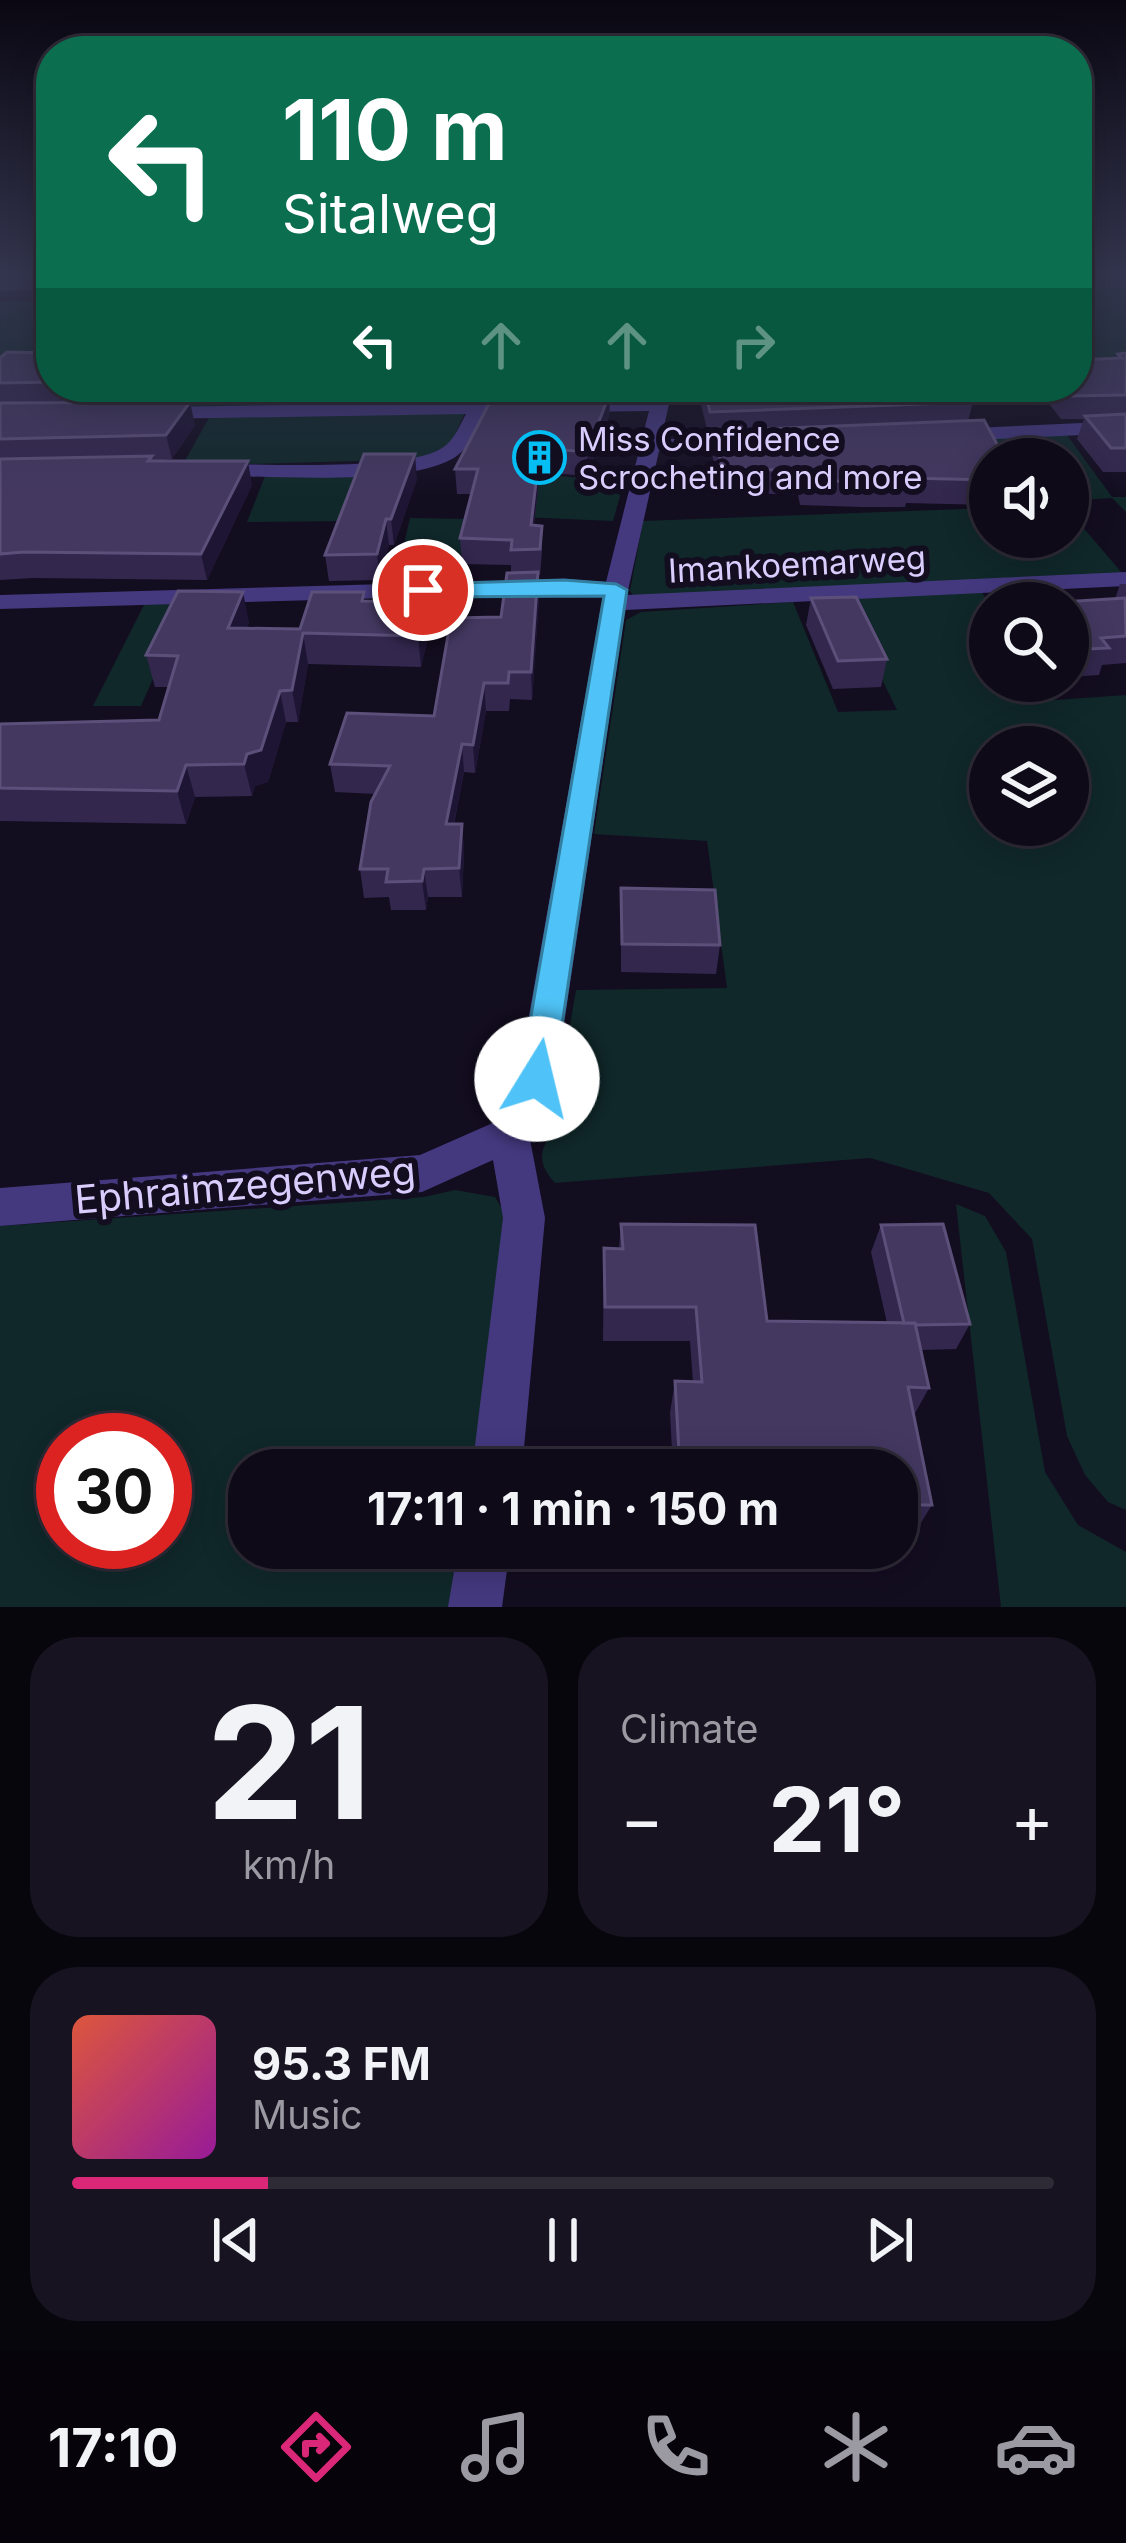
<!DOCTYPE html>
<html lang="en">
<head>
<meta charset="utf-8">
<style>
	body { margin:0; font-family:Inter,sans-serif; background:#171321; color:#f1f3f6; height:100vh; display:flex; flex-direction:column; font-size:45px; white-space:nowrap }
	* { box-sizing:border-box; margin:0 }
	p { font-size:39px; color:#9b9aa2 }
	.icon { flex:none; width:66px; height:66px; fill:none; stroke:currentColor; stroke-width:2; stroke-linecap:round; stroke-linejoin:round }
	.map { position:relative; height:1607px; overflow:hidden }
	.sheet { display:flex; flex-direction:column; gap:30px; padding:30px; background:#08060d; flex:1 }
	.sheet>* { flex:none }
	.top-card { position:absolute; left:36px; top:36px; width:1056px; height:366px; border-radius:48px; box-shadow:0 6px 30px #0003,0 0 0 3px #2e2b37; background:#0b6e4f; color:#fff; overflow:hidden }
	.controls { position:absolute; left:969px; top:438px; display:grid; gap:24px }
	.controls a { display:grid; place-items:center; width:120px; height:120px; border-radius:50%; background:#0e0a18; box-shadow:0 6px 30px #0003,0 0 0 3px #2e2b37; font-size:60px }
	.speed { position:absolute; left:36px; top:1413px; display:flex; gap:24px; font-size:60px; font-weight:700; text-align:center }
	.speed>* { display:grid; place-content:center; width:156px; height:156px; border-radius:50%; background:#0e0a18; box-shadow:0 6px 30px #0003,0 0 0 3px #2e2b37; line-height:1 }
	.speed .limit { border:18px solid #d22; background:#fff; color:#111 }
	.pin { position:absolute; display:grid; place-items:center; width:102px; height:102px; color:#fff; margin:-51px; border:6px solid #fff; border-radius:50%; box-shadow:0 3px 12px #0007 }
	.me { position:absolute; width:132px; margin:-66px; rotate:9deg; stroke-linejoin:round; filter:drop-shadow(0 0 9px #0008) }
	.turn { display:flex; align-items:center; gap:42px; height:252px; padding:0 48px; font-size:54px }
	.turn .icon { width:156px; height:156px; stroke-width:2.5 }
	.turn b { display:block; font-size:84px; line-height:102px }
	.lanes { display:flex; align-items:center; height:114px; padding:0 48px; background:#0003; justify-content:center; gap:60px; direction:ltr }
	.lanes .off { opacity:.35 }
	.big { font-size:90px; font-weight:700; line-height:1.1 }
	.sheet .widget { flex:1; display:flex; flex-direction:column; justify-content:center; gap:18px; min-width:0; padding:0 42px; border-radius:48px; background:#171321 }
	.sheet .dial { align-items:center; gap:0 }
	.dial b { font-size:156px; line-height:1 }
	.song { display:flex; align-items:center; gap:36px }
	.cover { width:144px; height:144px; border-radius:18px; background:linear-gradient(135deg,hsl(10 70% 55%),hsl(300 70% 35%)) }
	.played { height:12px; border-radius:6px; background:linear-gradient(90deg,#db2777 20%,#2e2b37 20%) }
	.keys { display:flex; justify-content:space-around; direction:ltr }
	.heat { display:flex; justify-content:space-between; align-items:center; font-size:66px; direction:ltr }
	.sheet .tiles { flex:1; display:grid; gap:30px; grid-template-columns:1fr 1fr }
	.widget:last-child { grid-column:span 2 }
	.trip { position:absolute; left:228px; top:1449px; width:690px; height:120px; border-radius:48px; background:#0e0a18; box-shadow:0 6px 30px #0003,0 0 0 3px #2e2b37; font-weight:700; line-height:120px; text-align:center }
	.tabs { display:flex; height:192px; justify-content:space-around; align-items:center; background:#06040a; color:#9b9aa2 }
	.tabs .icon { width:84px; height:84px }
	.tabs .on { color:#db2777 }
	.tabs b { font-size:54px; color:#f1f3f6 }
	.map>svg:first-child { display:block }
</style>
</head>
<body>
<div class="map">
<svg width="1126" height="1607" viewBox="0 0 1126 1607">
	<rect width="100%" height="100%" fill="#130d20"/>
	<!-- green -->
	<g fill="#10282a" fill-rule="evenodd">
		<path d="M1077 273H1126V371L1077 378Z"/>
		<path d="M51 301V372L0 373V302Z"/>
		<path d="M144 387H398L394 405 127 410Z"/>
		<path d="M465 412 450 446 425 459 182 466 210 416Z"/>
		<path d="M1067 435 1112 497H1126V512L1112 498 1068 501V459H992L983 439Z"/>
		<path d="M484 469 624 482 613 521 470 515Z"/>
		<path d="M364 470 351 521 247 522 267 471Z"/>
		<path d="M990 508V537H1068V510L1123 574 634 597 630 591 643 521Z"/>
		<path d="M410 518 468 519 455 582 395 583Z"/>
		<path d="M981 591 990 605V681H1042L1055 700 1126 695V1510L1108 1502 1085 1475 1067 1436 1032 1239 989 1193 870 1158 555 1183C539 1165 538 1153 551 1134L576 990 727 988 707 841 594 834 626 620 641 612 793 602 838 712 897 710 842 598ZM990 747H1068V825H990Z"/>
		<path d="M145 603H186L141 706H93Z"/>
		<path d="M455 1190 495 1197 504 1212 475 1470H249V1548H461L451 1607H0V1226L424 1197ZM63 1440H165V1542H63Z"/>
		<path d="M956 1204 985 1216 1006 1252 1045 1472 1078 1525 1126 1552V1607H1001Z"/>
	</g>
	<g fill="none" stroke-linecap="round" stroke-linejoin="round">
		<!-- minor -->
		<g fill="#44397f" fill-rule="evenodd">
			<path d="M655 387H673L661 439H754L764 445 754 451H659L627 595 1126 572V586L625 610 556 1079 529 1134 545 1218 522 1470H472L503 1218 493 1160 422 1192 0 1226V1188L420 1155 495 1122 518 1078 603 596 564 593 0 609V595L564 579 606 582 649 411 485 413C477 429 469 450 452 459 401 487 269 475 208 476L198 470 208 464C256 463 412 473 445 446 455 438 460 425 466 414L154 419 145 413 154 407 652 400Z"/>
			<path d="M1126 421V433L952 441 942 435 952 429Z"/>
			<path d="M458 1548H510L502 1607H448Z"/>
		</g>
	</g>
	<!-- wall -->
	<g fill="#33274e">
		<path d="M0 273H51V298L36 299 34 290 0 291Z"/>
		<path d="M51 353V387H129L120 402 195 425 172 459 153 461 252 485 207 580 33 578 0 580V358Z"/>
		<path d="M1126 353V472H1103L1077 439 1084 419H1061L1036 387H1077L1116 358 1118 354Z"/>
		<path d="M487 387H611L609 416 587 476 540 472 534 525 542 526V551L540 575H538L539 598 532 700 510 699 509 711H486L475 773 464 772 454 824H462L464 852 462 897H428L426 910H391L389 897 364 898 360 869 376 794 335 792 330 764 434 716 501 617 511 573V565L462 564 460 538 471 494H457L455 469 504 394V392H487Z"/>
		<path d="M702 387H965L973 402 968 421 990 459V505L906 503 905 507H862L800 505 798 495 720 492 712 454 714 433 708 434 700 400Z"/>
		<path d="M417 479 394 545H389L380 580 329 581 325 555Z"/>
		<path d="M1120 584H1126V663L1102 665 1099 675 1068 677V603L1115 599Z"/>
		<path d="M811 598 887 659 881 687 833 689 806 625Z"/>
		<path d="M366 601 429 633 421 667 308 664 298 722H286L268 782 255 786 252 796 195 797 186 824 0 821V724L159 720 169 687H155L146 655 249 622 247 628 300 629Z"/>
		<path d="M621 888 720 945 716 974 621 972Z"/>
		<path d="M621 1224 767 1321 887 1323 871 1252 881 1225 970 1324 956 1349 921 1350 929 1388 914 1415 932 1505 914 1534 897 1533V1470H673L670 1413 675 1381 693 1382 690 1341H603L604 1248H619Z"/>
		<path d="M677 1548H806L797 1568 677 1566Z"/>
	</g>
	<!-- shaded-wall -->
	<g fill="#1e1534">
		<path d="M115 387H129L120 404Z"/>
		<path d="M610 393 609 416 587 476V452Z"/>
		<path d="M190 402 195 425 172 459 166 435Z"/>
		<path d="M540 448V472L531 550V525Z"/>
		<path d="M415 454 417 479 394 545 391 519Z"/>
		<path d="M248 461 252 485 207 580 201 554Z"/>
		<path d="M386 519 389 545 380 580 377 554Z"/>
		<path d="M538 572 539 598 532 700 531 672Z"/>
		<path d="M243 592 249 622 235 659 228 628Z"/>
		<path d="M426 602 429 633 421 667 418 636Z"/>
		<path d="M303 633 308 664 298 722 292 690Z"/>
		<path d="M484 683 486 711 475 773 473 745Z"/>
		<path d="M280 691 286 722 268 782 255 786 252 796 244 764 247 754Z"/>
		<path d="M462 744 464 772 448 852 446 824Z"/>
		<path d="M186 765 195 797 186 824 177 791Z"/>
		<path d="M462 824 464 852 462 897 459 868Z"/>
		<path d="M424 869 428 897 426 910 422 881Z"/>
	</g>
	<!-- building -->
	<g fill="#443861" stroke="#5c507a" stroke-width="3">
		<path d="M35 273H51V279H30Z"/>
		<path d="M7 352 51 353V382L0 383V358Z"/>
		<path d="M1126 353V395L1068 396 1061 387H1077V360L1122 358 1118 354Z"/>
		<path d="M704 387H965L973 402 710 412Z"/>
		<path d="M610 393 587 452 540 448 531 525 542 526 540 549 511 550 512 540 460 538 478 469H455L494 394Z"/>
		<path d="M190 402 166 435 0 439V403Z"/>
		<path d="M1126 414V448H1111L1085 416Z"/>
		<path d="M984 420 1005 459H990V480L908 478 910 482H867L804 480 802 471 722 468 714 431Z"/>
		<path d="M364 454H415L391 519H386L377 554 325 555Z"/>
		<path d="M152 456 148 461H248L201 554 24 552 0 554V459Z"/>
		<path d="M538 572 531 672H509L508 683H484L473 745 462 744 446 824H462L459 868 424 869 422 881 386 882 388 869H360L371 802 390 766 330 764 347 713 434 716 451 618 501 617 507 573Z"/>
		<path d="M178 591 243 592 228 628 300 629 312 592H364L362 601 426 602 418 636 303 633 292 690 280 691 261 750 247 754 244 764 186 765 177 791 0 788V724L159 720 178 656 146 655Z"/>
		<path d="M856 597 887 659 838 661 811 598Z"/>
		<path d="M1125 598 1126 636 1101 638 1109 648 1068 650V603H1045Z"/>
		<path d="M621 888 715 890 720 945 622 944Z"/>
		<path d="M621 1224 755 1225 767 1321 915 1323 929 1388 908 1387 932 1505H897V1470H680L675 1381 702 1382 696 1307H605L604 1248 623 1249Z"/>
		<path d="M943 1224 970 1324 916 1325 915 1323H904L881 1225Z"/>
	</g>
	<!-- sky -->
	<linearGradient id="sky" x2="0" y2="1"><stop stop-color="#0a0712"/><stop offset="0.55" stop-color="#33354e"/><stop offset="1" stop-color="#33354e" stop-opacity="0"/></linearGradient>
	<rect width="1126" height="498" fill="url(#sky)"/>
	<!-- route -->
	<path fill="#4fc3f7" stroke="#337fa1" stroke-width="3" d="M564 580 616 584 627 590 554 1079 549 1089 537 1093 525 1089 520 1079 604 596 423 597 412 590 423 584Z"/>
	<!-- icons -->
	<defs>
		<symbol id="building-ring" viewBox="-11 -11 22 22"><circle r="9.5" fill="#130d20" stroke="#04bef4" stroke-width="1.5"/><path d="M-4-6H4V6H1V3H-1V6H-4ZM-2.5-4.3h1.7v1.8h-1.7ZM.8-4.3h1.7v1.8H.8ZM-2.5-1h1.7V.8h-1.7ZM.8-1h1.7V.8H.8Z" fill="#04bef4"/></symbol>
	</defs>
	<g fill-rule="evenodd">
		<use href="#building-ring" x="510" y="428" width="59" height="59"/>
	</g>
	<g text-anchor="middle" stroke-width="12" stroke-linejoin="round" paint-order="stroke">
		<!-- far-poi labels -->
		<g font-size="33" fill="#d9cdfe" stroke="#130d20" text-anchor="start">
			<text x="578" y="451">Miss Confidence<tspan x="578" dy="38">Scrocheting and more</tspan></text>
		</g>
		<!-- far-street labels -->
		<g font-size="33" fill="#d9cdfe" stroke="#130d20">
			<text transform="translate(797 564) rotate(-3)" y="12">Imankoemarweg</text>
		</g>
		<!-- street labels -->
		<g font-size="39" fill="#d9cdfe" stroke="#130d20">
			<text transform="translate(245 1185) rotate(-5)" y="14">Ephraimzegenweg</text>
		</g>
	</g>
</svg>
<div class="controls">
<a><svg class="icon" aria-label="sound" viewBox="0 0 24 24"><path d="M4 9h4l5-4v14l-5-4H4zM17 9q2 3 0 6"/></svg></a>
<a><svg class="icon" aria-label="search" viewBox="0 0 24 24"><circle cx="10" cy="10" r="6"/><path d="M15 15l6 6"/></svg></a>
<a><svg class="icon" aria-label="layers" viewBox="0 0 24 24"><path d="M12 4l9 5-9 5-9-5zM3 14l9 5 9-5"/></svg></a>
</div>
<div class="speed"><div class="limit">30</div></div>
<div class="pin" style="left:423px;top:590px;background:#d93025"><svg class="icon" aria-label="arrive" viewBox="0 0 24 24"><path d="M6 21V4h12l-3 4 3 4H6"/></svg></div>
<svg class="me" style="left:537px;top:1079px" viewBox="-20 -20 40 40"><circle r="19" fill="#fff"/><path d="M0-13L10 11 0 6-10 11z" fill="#4fc3f7"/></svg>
<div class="trip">17:11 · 1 min · 150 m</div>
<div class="top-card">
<div class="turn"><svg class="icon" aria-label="left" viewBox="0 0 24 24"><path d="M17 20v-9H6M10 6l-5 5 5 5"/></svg><div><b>110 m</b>Sitalweg</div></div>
<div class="lanes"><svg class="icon" aria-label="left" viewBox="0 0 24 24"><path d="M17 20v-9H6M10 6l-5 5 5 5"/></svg><svg class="icon off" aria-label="ahead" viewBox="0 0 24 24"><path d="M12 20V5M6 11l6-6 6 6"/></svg><svg class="icon off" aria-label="ahead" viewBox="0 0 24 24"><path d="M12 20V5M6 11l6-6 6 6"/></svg><svg class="icon off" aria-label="right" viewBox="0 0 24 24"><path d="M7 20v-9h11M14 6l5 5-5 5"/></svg></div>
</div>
</div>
<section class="sheet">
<div class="tiles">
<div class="widget dial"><b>21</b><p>km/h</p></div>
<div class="widget"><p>Climate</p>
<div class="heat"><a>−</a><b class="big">21°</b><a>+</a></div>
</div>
<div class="widget">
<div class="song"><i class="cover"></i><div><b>95.3 FM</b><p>Music</p></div></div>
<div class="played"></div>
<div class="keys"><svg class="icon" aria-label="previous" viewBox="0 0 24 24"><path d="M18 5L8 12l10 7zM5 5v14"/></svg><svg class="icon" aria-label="pause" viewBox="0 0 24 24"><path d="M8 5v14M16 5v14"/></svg><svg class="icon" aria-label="next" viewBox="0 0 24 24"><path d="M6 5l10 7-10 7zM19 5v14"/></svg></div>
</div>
</div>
</section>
<nav class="tabs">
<b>17:10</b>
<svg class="icon on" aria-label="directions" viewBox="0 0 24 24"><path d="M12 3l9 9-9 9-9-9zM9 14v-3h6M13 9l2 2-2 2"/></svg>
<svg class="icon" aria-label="music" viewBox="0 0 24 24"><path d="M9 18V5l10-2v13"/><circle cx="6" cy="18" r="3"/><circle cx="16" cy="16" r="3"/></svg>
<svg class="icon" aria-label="phone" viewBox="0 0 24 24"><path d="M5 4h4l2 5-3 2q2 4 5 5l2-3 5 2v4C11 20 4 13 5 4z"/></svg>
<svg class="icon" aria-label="climate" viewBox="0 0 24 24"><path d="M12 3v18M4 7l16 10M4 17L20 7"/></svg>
<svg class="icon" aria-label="car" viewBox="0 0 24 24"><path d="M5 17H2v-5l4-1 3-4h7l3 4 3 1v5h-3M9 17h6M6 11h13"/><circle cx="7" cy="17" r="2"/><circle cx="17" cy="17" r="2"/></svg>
</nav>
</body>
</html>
